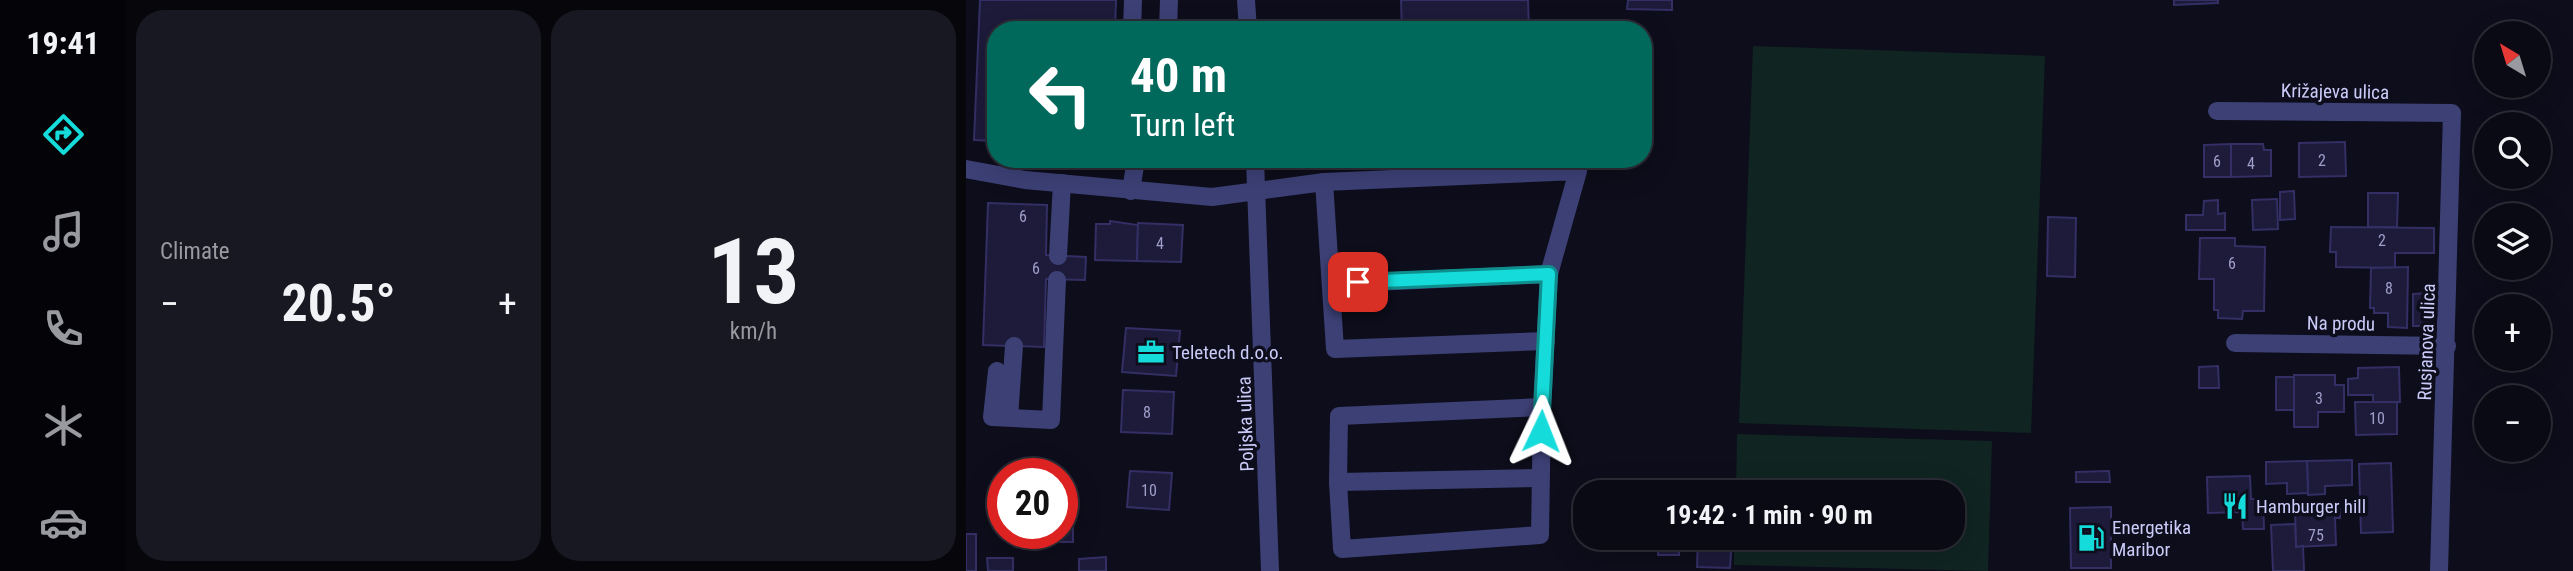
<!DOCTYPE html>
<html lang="en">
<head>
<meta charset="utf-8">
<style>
	body { margin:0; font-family:"Roboto Condensed",sans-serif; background:#181822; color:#f1f3f6; height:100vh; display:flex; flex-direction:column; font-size:26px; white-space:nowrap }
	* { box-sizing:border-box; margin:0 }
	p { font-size:23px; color:#999aa0 }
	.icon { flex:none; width:38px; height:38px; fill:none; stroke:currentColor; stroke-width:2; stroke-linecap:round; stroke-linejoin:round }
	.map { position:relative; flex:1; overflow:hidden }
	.panel { display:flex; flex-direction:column; gap:10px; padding:10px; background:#06060b; width:840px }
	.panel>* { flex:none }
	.hud { position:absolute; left:21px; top:21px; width:665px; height:147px; border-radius:28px; box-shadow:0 7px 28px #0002,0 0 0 2px #2a2b34; background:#00695c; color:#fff; overflow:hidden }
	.needle { width:46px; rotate:322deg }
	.controls { position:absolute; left:1508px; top:21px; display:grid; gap:14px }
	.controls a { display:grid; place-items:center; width:77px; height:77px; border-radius:50%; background:#0a0a14; box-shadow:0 7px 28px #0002,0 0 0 2px #2a2b34; font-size:35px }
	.speed { position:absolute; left:21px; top:458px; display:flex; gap:14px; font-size:35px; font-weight:700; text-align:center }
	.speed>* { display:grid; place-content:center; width:91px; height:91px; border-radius:50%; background:#0a0a14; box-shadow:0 7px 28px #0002,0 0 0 2px #2a2b34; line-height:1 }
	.speed .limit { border:10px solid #d22; background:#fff; color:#111 }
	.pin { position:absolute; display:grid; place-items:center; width:60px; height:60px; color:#fff; margin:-30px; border-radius:14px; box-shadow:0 4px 10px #0006 }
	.me { position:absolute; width:77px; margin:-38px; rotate:2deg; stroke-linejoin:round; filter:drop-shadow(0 0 5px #0008) }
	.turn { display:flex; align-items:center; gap:24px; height:147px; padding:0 28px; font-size:32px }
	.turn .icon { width:91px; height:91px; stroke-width:2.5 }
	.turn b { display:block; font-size:49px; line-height:60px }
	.big { font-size:52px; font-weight:700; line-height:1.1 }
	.panel .tile { flex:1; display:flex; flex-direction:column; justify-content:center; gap:10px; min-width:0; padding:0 24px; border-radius:28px; background:#181822 }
	.panel .dial { align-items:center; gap:0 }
	.dial b { font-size:91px; line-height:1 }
	.heat { display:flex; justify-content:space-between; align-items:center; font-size:38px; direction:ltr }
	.panel .tiles { flex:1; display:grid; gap:10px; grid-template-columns:repeat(2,1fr) }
	.trip { position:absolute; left:607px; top:480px; width:392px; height:70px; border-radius:28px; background:#0a0a14; box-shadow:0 7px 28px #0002,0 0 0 2px #2a2b34; font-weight:700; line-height:70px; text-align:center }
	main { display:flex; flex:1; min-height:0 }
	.tabs { display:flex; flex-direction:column; width:126px; justify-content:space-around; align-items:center; background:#040408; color:#999aa0 }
	.tabs .icon { width:49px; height:49px }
	.tabs .active { color:#15dcda }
	.tabs b { font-size:32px; color:#f1f3f6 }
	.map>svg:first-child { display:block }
</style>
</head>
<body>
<main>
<nav class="tabs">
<b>19:41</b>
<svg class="icon active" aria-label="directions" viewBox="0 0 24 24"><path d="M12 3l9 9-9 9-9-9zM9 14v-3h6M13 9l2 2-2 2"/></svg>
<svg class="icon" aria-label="music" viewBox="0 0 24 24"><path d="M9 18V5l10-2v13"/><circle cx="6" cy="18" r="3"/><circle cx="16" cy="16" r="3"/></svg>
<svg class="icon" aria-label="phone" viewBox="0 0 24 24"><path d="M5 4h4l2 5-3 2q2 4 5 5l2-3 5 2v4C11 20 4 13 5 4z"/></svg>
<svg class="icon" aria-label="climate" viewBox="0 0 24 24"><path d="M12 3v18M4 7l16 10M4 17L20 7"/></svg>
<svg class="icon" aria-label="car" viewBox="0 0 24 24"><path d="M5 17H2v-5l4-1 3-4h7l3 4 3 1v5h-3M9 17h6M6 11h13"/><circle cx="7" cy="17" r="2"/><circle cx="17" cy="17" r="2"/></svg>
</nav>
<section class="panel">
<div class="tiles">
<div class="tile"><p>Climate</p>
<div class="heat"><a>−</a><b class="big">20.5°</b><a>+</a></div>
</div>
<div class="tile dial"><b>13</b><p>km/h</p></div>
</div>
</section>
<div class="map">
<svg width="1607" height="571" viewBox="0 0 1607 571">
	<rect width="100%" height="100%" fill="#0d0d1b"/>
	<!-- green -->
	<g fill="#102421">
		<path d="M787 46 1079 56 1065 433 773 423Z"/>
		<path d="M771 434 1026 441 1022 571 768 565V537H987V492H770Z"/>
	</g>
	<!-- building -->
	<g fill="#1d1a3a" stroke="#332f64" stroke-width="2">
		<path d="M14 0H150L149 30H30V141L8 140Z"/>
		<path d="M435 0H562L563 30H436Z"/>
		<path d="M662 0H706V10L661 9Z"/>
		<path d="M1208 0H1252V3L1208 5Z"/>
		<path d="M1379 142 1380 176 1333 177V143Z"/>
		<path d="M1265 144H1297L1298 150H1305V176L1265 177Z"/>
		<path d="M1265 144V177H1238V145Z"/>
		<path d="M1328 191 1329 219 1314 220V192Z"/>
		<path d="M1402 193H1432L1431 227H1402Z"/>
		<path d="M1311 199 1312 229 1287 230 1286 200Z"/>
		<path d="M1252 200V214L1259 213V230H1220V215H1237L1238 201Z"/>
		<path d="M22 203 81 205 80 255 120 257 119 280 80 279 78 347 17 345Z"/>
		<path d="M1082 217 1110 218 1109 277 1081 276Z"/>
		<path d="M144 221 172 225 171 261 129 260 130 224H144Z"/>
		<path d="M172 223 217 225 215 262 171 261Z"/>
		<path d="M1365 227 1468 228V253H1429V268L1370 267V252H1364Z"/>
		<path d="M1234 238H1269V246L1299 247 1298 311H1277L1276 319 1252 318V310H1248V279H1233Z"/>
		<path d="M1442 267 1441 328 1422 327V313H1408V308H1404L1405 268Z"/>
		<path d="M1462 293V326H1447V294Z"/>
		<path d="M160 328 214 331 210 376 156 372Z"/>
		<path d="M1252 366 1253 388H1233V367Z"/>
		<path d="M1433 367 1434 402H1407V395H1382V379L1392 378V368Z"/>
		<path d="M1328 375H1369V385H1378V412H1352V427H1328Z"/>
		<rect x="1310" y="377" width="18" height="33"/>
		<path d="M157 390 208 392 206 434 155 432Z"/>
		<path d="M1389 402H1431V434L1390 435Z"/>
		<path d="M1386 460V485L1359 486V494L1342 495 1341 461Z"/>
		<path d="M1341 461 1342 493 1321 494V483L1300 484V462Z"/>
		<path d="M1425 463 1427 532 1395 533 1393 464Z"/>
		<path d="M164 471 206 473 203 510 161 507Z"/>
		<path d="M1143 471 1144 482H1110V472Z"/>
		<path d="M1284 476 1285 499H1297L1298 529H1277L1276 512 1242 513 1241 477Z"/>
		<path d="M1373 503 1374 518H1369L1370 545 1330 547 1329 509H1333V504Z"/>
		<path d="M96 506H107V542H64V534H96Z"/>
		<path d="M1145 507V568H1105L1104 508Z"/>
		<path d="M1329 524 1330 547 1337 546 1338 571H1307L1305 525Z"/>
		<rect x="0" y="534" width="10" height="37"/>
		<path d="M693 537H714L713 555H692Z"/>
		<path d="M732 537H766L764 568 731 567Z"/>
		<path d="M140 557V571H113V559Z"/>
		<path d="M21 558H47V571H22Z"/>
	</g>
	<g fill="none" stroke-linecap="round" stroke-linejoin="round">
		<!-- minor -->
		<g stroke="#3c4075" stroke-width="18">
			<path d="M280 0 282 30"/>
			<path d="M166 30 167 0"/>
			<path d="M202 30 203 0"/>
			<path d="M1251 111 1486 113 1473 571"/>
			<path d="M289 159 304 571"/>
			<path d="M0 169 59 180 246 197 358 182 612 171 583 274 576 407 574 535 376 549 372 482 373 416 576 407"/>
			<path d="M358 182 369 349 580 341"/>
			<path d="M165 191 170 159"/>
			<path d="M92 256 96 183"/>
			<path d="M365 284 583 274"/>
			<path d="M1269 343 1481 346"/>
			<path d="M31 371 26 417 85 420 91 280"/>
			<path d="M43 417 48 346"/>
			<path d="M372 482 574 478"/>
		</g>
	</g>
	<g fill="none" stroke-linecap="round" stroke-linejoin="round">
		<defs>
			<path id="route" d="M392 282 583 274 575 431"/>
		</defs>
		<!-- route casing -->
		<use href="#route" stroke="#0e8f8e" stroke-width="18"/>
		<!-- route -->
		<use href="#route" stroke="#15dcda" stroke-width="12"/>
	</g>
	<!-- icons -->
	<defs>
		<symbol id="office-bare" viewBox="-9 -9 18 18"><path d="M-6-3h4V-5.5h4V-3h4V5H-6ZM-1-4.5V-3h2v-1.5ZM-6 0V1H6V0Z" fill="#15dcda" stroke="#0d0d1b" stroke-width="2.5" paint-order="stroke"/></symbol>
		<symbol id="restaurant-bare" viewBox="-9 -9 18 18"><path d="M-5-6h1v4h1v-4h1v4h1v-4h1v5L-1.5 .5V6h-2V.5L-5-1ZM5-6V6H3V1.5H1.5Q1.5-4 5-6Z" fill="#15dcda" stroke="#0d0d1b" stroke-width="2.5" paint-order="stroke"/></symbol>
		<symbol id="fuel-bare" viewBox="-9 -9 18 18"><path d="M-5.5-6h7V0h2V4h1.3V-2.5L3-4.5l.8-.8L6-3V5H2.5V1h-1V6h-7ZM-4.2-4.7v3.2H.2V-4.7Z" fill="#15dcda" stroke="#0d0d1b" stroke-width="2.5" paint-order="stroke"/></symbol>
	</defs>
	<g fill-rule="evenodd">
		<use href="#office-bare" x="166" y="333" width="38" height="38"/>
		<use href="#restaurant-bare" x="1250" y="487" width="38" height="38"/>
		<use href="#fuel-bare" x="1106" y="519" width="38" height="38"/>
	</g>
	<g text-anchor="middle" stroke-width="7" stroke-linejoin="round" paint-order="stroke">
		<!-- number labels -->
		<g font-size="16" fill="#a09fca">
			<text x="1356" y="166">2</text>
			<text x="1251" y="167">6</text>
			<text x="1285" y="169">4</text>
			<text x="57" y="222">6</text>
			<text x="1416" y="246">2</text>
			<text x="194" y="249">4</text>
			<text x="1266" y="269">6</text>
			<text x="70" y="274">6</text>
			<text x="1423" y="294">8</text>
			<text x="1353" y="404">3</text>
			<text x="181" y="418">8</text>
			<text x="1411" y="424">10</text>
			<text x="183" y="496">10</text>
			<text x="1350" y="541">75</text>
		</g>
		<!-- street labels -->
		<g font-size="19" fill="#cbcbfa" stroke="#0d0d1b">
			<text transform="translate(1369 91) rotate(1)" y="7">Križajeva ulica</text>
			<text transform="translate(1375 323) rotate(1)" y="7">Na produ</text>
			<text transform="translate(1460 342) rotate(-88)" y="7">Rusjanova ulica</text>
			<text transform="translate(279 424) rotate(-92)" y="7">Poljska ulica</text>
		</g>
		<!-- poi labels -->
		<g font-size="19" fill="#cbcbfa" stroke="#0d0d1b" text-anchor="start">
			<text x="206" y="359">Teletech d.o.o.</text>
			<text x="1290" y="513">Hamburger hill</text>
			<text x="1146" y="534">Energetika<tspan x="1146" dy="22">Maribor</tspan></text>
		</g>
	</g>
</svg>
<div class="controls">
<a><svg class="needle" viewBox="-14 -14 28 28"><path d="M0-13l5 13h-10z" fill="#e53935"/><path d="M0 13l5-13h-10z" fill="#999aa0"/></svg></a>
<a><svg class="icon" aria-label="search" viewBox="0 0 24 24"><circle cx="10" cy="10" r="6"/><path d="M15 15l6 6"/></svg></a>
<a><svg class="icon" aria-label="layers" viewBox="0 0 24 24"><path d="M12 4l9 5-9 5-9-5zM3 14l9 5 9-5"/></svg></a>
<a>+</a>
<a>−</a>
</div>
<div class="speed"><div class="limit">20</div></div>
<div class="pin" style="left:392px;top:282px;background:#d93025"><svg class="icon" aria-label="arrive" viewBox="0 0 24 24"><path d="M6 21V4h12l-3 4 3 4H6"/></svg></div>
<svg class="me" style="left:575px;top:431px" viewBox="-20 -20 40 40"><path d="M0-17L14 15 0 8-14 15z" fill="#15dcda" stroke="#fff" stroke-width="4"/></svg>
<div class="trip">19:42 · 1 min · 90 m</div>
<div class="hud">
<div class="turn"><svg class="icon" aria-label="left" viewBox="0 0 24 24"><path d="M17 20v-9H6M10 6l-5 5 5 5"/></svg><div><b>40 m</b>Turn left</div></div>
</div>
</div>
</main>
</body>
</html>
